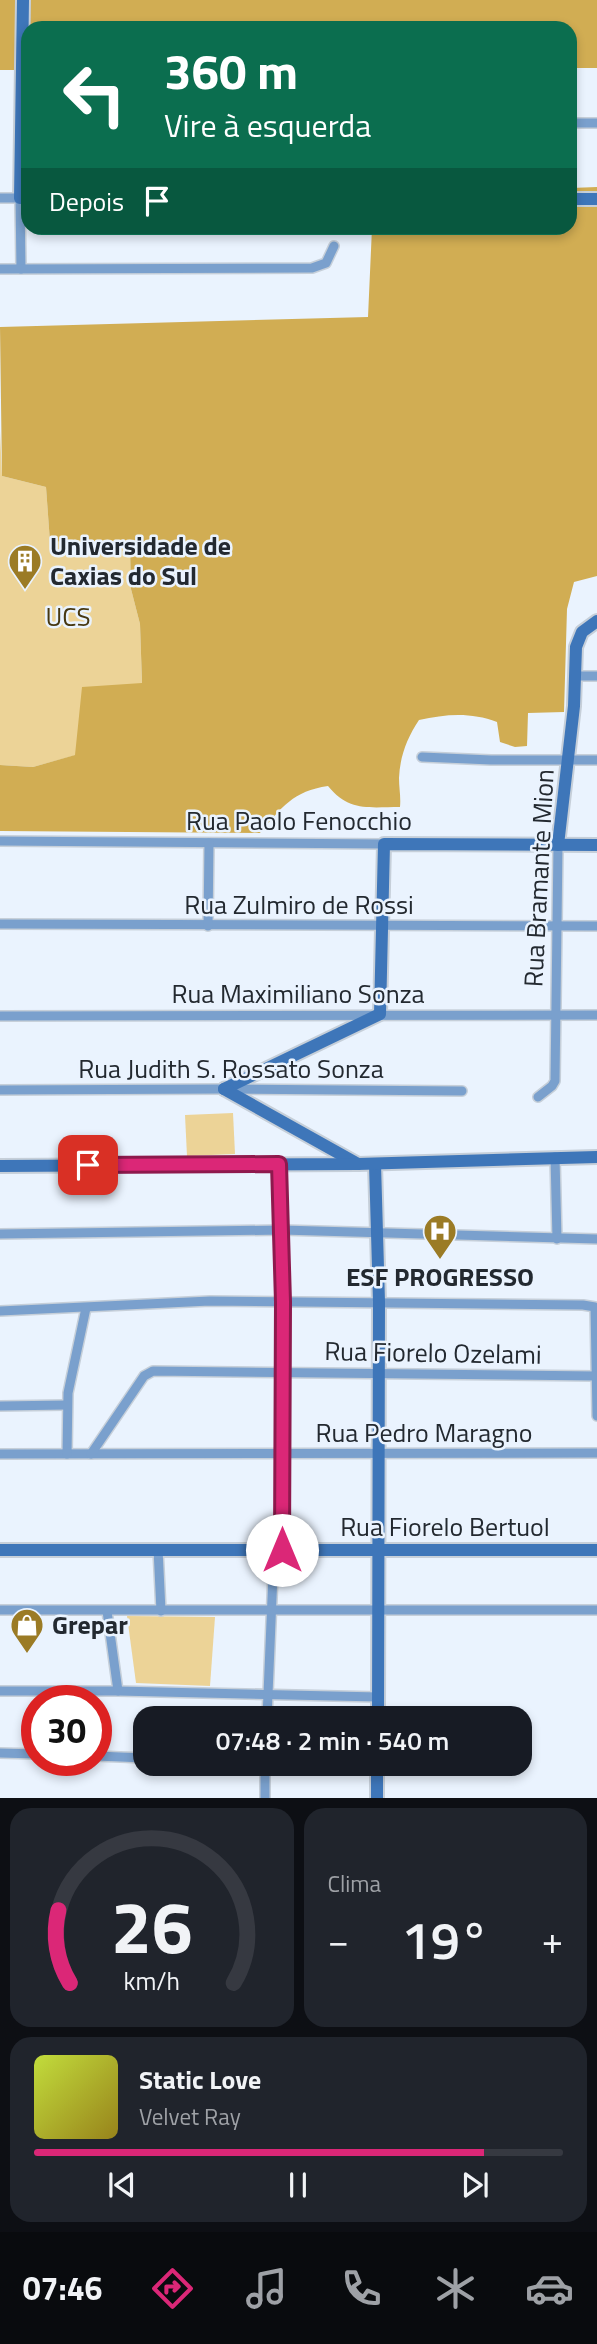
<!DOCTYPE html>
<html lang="pt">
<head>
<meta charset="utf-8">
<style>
	body { margin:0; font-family:"Titillium Web",sans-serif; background:#20242c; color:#f1f3f6; height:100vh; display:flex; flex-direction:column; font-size:26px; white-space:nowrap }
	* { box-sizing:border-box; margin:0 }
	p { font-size:23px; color:#9ea1a6 }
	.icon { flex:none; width:38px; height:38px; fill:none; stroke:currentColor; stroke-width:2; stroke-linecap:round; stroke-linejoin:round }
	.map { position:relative; height:1798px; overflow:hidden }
	.sheet { display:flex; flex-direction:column; gap:10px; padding:10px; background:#0d0f14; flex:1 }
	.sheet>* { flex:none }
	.hud { position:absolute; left:21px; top:21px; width:556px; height:214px; border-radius:21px; box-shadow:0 4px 10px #0003; background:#0b6e4f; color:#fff; overflow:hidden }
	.speed { position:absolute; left:21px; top:1685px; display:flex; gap:14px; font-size:35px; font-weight:700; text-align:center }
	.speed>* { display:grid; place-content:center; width:91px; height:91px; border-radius:50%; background:#171b24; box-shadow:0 4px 10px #0003; line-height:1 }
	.speed .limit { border:10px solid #d22; background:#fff; color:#111 }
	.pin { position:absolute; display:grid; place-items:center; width:60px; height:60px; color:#fff; margin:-30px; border-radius:14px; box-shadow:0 4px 10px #0006 }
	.me { position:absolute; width:77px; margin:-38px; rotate:0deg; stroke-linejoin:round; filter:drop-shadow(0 0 5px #0008) }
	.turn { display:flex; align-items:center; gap:24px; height:147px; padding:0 28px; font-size:32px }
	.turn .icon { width:91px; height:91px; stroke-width:2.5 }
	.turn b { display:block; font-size:49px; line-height:60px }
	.then { display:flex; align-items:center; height:66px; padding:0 28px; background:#0003; gap:14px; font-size:26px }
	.big { font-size:52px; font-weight:600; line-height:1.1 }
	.sheet .widget { flex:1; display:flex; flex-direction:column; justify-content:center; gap:10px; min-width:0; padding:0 24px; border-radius:21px; background:#20242c }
	.sheet .dial { align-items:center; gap:0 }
	.dial svg { height:182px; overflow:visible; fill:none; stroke:#363941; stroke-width:7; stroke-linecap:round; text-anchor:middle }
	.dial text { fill:#f1f3f6; stroke:none }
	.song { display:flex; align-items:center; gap:21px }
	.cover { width:84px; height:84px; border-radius:10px; background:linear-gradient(135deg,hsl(70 70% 55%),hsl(50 70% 35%)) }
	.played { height:7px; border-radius:4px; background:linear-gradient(90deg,#db2777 85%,#363941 85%) }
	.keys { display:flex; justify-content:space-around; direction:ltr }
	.heat { display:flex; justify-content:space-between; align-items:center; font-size:38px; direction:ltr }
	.sheet .tiles { flex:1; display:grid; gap:10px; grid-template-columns:1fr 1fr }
	.widget:last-child { grid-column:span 2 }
	.trip { position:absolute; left:133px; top:1706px; width:399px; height:70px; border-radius:21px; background:#171b24; box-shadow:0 4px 10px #0003; font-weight:600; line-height:70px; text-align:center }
	.tab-bar { display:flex; height:112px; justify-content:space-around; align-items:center; background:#090b0e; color:#9ea1a6 }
	.tab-bar .icon { width:49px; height:49px }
	.tab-bar .current { color:#db2777 }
	.tab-bar b { font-size:32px; color:#f1f3f6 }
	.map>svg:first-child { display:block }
</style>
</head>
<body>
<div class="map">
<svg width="597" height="1798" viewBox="0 0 597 1798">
	<rect width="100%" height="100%" fill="#eaf3fe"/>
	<!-- green -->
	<g fill="#ecd397">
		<path d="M0 431 2 476 46 487 50 542 89 540 130 547 131 589 140 624 142 684 76 755 33 767 0 765Z"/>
		<path d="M233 1113 235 1154 187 1156 185 1115Z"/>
		<path d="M127 1616 215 1617 210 1686 136 1683Z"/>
	</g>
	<!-- forest -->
	<g fill="#d1ad53">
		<path d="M0 0H597V68H571L570 28H28V70H0Z"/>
		<path d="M597 187V576L574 582 567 609 564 712 528 713 527 746 515 747 500 742 497 722C471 712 446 714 419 720 407 738 400 756 399 778 399 788 401 797 400 807 369 807 349 812 328 786 293 791 282 807 260 833L0 831V765L33 767 75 755 82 687 142 683 140 624 131 589 130 548 89 540 50 542 46 487 2 476 0 327 368 317 372 228H570L571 188Z"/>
	</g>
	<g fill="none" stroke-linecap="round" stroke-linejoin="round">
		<defs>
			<g id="street">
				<path d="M570 123H597"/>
				<path d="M0 198H20L21 269"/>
				<path d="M0 269 312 268 326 263 334 246"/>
				<path d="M575 676H597"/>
				<path d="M422 757 491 760H597"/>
				<path d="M0 841 384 844"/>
				<path d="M0 924 597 926"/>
				<path d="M208 926 209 843"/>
				<path d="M0 1016 597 1015"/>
				<path d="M0 1090 224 1089 462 1091"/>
				<path d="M538 1097 552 1086 555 1081 558 845"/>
				<path d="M555 1157 557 1239"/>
				<path d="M279 1164 283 1302 282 1550"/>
				<path d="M0 1234 282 1230 597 1239"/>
				<path d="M0 1311 210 1301 583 1305 595 1307 597 1416"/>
				<path d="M0 1406 67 1405"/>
				<path d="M0 1454 597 1453"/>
				<path d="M67 1454 68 1393 86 1308"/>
				<path d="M91 1454 144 1376 153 1371 597 1376"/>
				<path d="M158 1549 161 1611"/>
				<path d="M0 1610H597"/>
				<path d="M107 1611 118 1691"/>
				<path d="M0 1691H118L379 1697"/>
				<path d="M267 1718 274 1550"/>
				<path d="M0 1753 37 1754"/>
				<path d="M96 1756 145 1758"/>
				<path d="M265 1798V1764"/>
			</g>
			<g id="secondary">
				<path d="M23 0 20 198H28"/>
				<path d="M570 199H597"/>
				<path d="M558 845 574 706 576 647 582 632 597 621"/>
				<path d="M224 1089 380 1014 384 844 597 845"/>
				<path d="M224 1089 358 1164"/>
				<path d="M375 1164 379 1302 378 1718"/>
				<path d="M0 1166 358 1164 597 1157"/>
				<path d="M0 1550H597"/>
				<path d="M377 1798V1764"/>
			</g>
		</defs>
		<!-- street casing -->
		<use href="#street" stroke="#c6cfd9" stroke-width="12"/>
		<!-- secondary casing -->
		<use href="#secondary" stroke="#c6cfd9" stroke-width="16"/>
		<!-- street -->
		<use href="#street" stroke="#7aa0cd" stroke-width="9"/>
		<!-- secondary -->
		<use href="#secondary" stroke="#3e76b9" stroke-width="12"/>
	</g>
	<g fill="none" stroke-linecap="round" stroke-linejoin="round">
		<defs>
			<path id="route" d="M88 1165 279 1164 283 1302 282 1550"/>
		</defs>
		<!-- route casing -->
		<use href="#route" stroke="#8e194d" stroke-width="18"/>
		<!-- route -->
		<use href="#route" stroke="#db2777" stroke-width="12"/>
	</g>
	<!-- icons -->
	<defs>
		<symbol id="building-pin" viewBox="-11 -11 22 30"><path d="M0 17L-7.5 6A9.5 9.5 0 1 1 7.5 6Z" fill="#9b7b25" stroke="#eaf3fe"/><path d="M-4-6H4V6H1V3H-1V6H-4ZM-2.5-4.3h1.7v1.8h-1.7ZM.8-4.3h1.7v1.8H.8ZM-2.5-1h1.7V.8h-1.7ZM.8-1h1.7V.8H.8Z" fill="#fff"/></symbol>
		<symbol id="hospital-pin" viewBox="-11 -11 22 30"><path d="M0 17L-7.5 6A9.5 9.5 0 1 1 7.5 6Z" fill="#9b7b25" stroke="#eaf3fe"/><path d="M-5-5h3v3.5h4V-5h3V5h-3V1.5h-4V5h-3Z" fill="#fff"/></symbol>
		<symbol id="shop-pin" viewBox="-11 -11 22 30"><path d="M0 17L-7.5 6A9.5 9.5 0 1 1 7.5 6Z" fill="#9b7b25" stroke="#eaf3fe"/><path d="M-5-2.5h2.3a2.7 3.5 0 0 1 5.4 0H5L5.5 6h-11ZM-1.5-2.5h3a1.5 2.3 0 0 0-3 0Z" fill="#fff"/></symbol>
	</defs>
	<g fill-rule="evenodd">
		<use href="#building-pin" x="6" y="542" width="38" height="52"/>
		<use href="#hospital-pin" x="421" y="1212" width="38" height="52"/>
		<use href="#shop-pin" x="8" y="1606" width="38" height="52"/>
	</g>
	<g text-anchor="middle" stroke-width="5" stroke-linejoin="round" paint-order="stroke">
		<!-- poi labels -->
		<g font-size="26" font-weight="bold" fill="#232930" stroke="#eaf3fe" text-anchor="start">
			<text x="50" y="555">Universidade de<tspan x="50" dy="30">Caxias do Sul</tspan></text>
			<text x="440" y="1286" text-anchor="middle">ESF PROGRESSO</text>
			<text x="52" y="1634">Grepar</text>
		</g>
		<!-- park labels -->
		<g font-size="26" fill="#473811" stroke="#eaf3fe">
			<text x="68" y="626">UCS</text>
		</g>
		<!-- street labels -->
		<g font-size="26" fill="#232930" stroke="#eaf3fe">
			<text x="299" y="830">Rua Paolo Fenocchio</text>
			<text transform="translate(539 878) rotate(-87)" y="9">Rua Bramante Mion</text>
			<text x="299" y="914">Rua Zulmiro de Rossi</text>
			<text x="298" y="1003">Rua Maximiliano Sonza</text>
			<text x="231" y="1078">Rua Judith S. Rossato Sonza</text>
			<text transform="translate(433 1353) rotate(1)" y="9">Rua Fiorelo Ozelami</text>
			<text x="424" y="1442">Rua Pedro Maragno</text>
			<text x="445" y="1536">Rua Fiorelo Bertuol</text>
		</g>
	</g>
</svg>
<div class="speed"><div class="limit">30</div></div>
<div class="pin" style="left:88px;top:1165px;background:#d93025"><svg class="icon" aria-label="arrive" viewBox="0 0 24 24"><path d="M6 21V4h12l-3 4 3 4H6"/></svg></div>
<svg class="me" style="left:282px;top:1550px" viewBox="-20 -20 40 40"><circle r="19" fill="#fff"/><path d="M0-13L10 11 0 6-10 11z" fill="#db2777"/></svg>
<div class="trip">07:48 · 2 min · 540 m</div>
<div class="hud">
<div class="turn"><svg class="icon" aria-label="left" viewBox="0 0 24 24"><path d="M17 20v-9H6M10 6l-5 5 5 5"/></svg><div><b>360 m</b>Vire à esquerda</div></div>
<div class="then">Depois<svg class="icon" aria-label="arrive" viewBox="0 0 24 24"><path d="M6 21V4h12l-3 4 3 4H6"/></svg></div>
</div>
</div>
<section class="sheet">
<div class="tiles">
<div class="widget dial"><svg viewBox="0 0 100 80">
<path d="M14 69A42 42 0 1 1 86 69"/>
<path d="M14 69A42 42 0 0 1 9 37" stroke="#db2777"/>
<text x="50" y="56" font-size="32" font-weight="700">26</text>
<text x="50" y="72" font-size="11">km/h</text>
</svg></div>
<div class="widget"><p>Clima</p>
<div class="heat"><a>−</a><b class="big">19°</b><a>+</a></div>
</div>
<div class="widget">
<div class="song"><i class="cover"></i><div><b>Static Love</b><p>Velvet Ray</p></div></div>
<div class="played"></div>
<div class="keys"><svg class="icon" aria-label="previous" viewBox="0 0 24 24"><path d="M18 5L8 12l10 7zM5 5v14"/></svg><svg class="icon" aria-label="pause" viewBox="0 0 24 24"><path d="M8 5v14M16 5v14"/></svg><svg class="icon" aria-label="next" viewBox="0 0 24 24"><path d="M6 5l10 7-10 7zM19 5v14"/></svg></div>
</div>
</div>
</section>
<nav class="tab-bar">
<b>07:46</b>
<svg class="icon current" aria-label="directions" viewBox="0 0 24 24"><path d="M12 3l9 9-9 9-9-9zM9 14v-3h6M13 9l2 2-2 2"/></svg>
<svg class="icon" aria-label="music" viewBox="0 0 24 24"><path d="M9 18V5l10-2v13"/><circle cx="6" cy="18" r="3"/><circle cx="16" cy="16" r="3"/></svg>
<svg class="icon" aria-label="phone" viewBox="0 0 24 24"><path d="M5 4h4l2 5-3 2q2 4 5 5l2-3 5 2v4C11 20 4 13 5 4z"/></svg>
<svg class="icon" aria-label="climate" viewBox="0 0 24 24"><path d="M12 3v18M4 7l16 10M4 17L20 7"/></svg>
<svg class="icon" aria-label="car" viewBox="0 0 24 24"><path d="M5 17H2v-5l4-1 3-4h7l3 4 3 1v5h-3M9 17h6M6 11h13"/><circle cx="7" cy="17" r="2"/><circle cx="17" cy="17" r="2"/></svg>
</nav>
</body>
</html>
